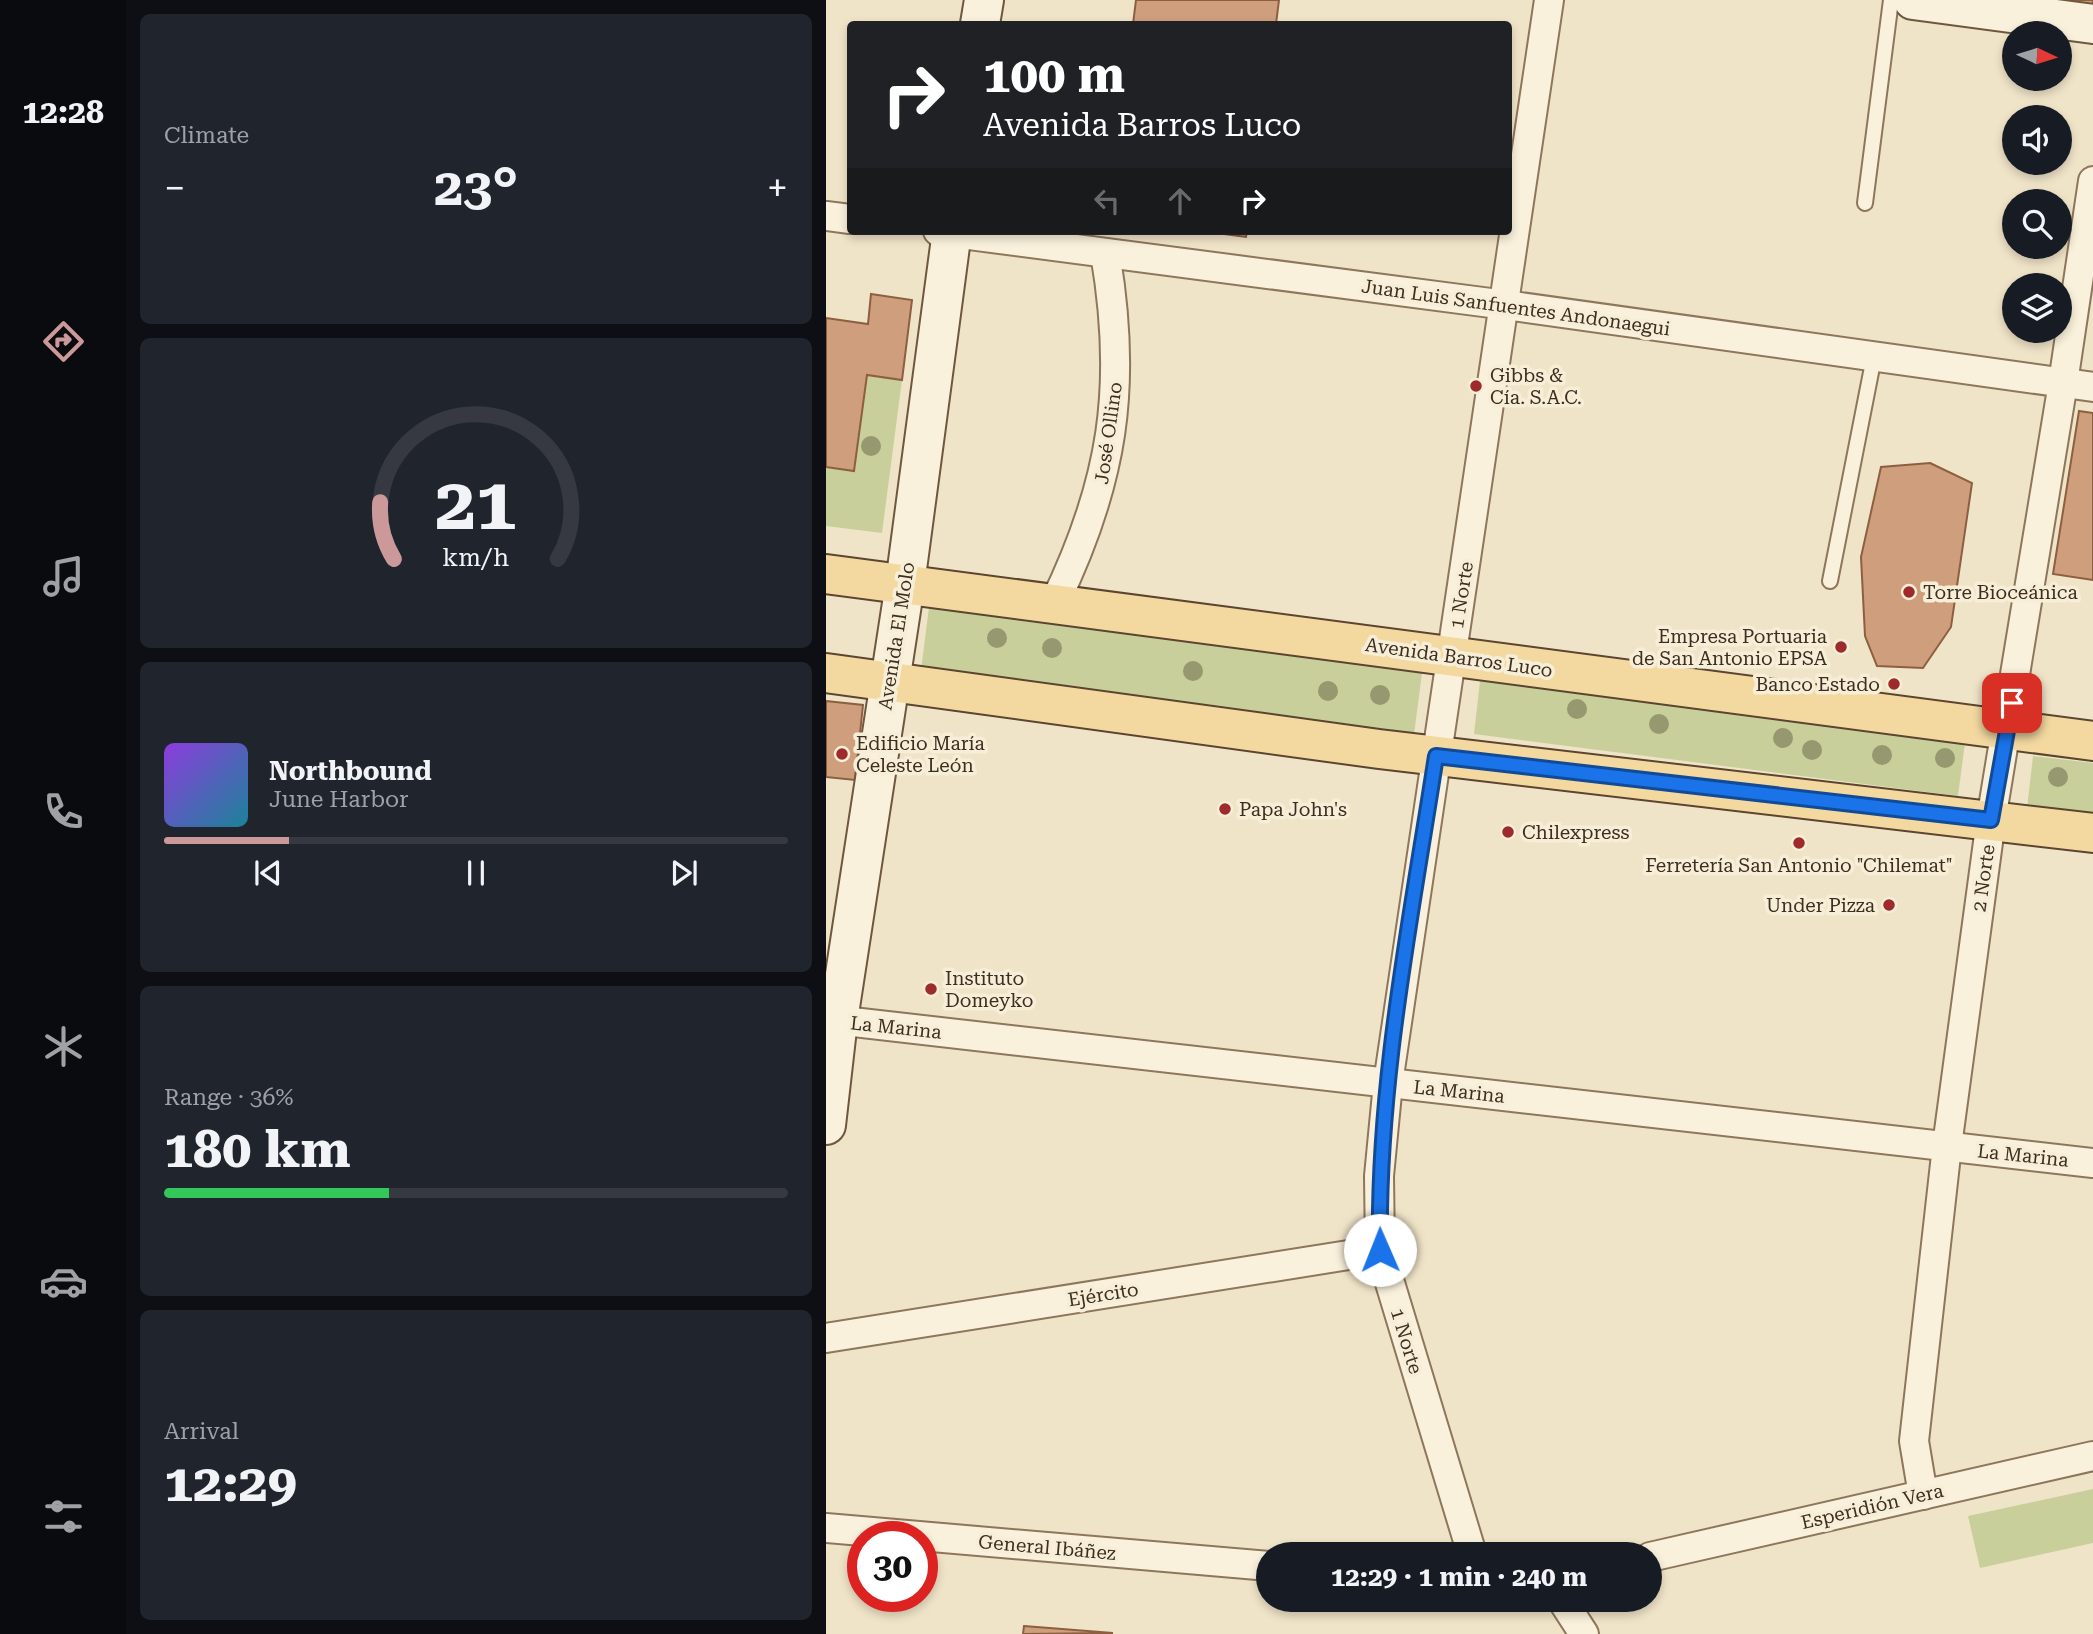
<!DOCTYPE html>
<html lang="en">
<head>
<meta charset="utf-8">
<style>
	body { margin:0; font-family:"Roboto Serif",serif; background:#20242c; color:#f1f3f6; height:100vh; display:flex; flex-direction:column; font-size:26px; white-space:nowrap }
	* { box-sizing:border-box; margin:0 }
	p { font-size:23px; color:#9ea1a6 }
	.icon { flex:none; width:38px; height:38px; fill:none; stroke:currentColor; stroke-width:2; stroke-linecap:round; stroke-linejoin:round }
	.map { position:relative; flex:1; overflow:hidden }
	.panel { display:flex; flex-direction:column; gap:14px; padding:14px; background:#0d0f14; width:700px }
	.panel>* { flex:none }
	.guide { position:absolute; left:21px; top:21px; width:665px; height:214px; border-radius:7px; box-shadow:0 4px 10px #0003; background:#202124; color:#fff; overflow:hidden }
	.needle { width:46px; rotate:94deg }
	.tools { position:absolute; left:1176px; top:21px; display:grid; gap:14px }
	.tools a { display:grid; place-items:center; width:70px; height:70px; border-radius:50%; background:#171b24; box-shadow:0 4px 10px #0003; font-size:35px }
	.speed { position:absolute; left:21px; top:1521px; display:flex; gap:14px; font-size:35px; font-weight:700; text-align:center }
	.speed>* { display:grid; place-content:center; width:91px; height:91px; border-radius:50%; background:#171b24; box-shadow:0 4px 10px #0003; line-height:1 }
	.speed .limit { border:10px solid #d22; background:#fff; color:#111 }
	.pin { position:absolute; display:grid; place-items:center; width:60px; height:60px; color:#fff; margin:-30px; border-radius:14px; box-shadow:0 4px 10px #0006 }
	.me { position:absolute; width:77px; margin:-38px; rotate:359deg; stroke-linejoin:round; filter:drop-shadow(0 0 5px #0008) }
	.turn { display:flex; align-items:center; gap:24px; height:147px; padding:0 21px; font-size:32px }
	.turn .icon { width:91px; height:91px; stroke-width:2.5 }
	.turn b { display:block; font-size:49px; line-height:60px }
	.lanes { display:flex; align-items:center; height:66px; padding:0 21px; background:#0003; justify-content:center; gap:35px; direction:ltr }
	.lanes .off { opacity:.35 }
	.big { font-size:52px; font-weight:700; line-height:1.1 }
	.panel .card { flex:1; display:flex; flex-direction:column; justify-content:center; gap:10px; min-width:0; padding:0 24px; border-radius:10px; background:#20242c }
	.panel .dial { align-items:center; gap:0 }
	.dial svg { height:182px; overflow:visible; fill:none; stroke:#363941; stroke-width:7; stroke-linecap:round; text-anchor:middle }
	.dial text { fill:#f1f3f6; stroke:none }
	.song { display:flex; align-items:center; gap:21px }
	.cover { width:84px; height:84px; border-radius:10px; background:linear-gradient(135deg,hsl(270 70% 55%),hsl(190 70% 35%)) }
	.played { height:7px; border-radius:4px; background:linear-gradient(90deg,#cc999b 20%,#363941 20%) }
	.keys { display:flex; justify-content:space-around; direction:ltr }
	.heat { display:flex; justify-content:space-between; align-items:center; font-size:38px; direction:ltr }
	.charge { height:10px; border-radius:5px; background:linear-gradient(90deg,#34c759 36%,#363941 0) }
	.trip { position:absolute; left:430px; top:1542px; width:406px; height:70px; border-radius:35px; background:#171b24; box-shadow:0 4px 10px #0003; font-weight:700; line-height:70px; text-align:center }
	main { display:flex; flex:1; min-height:0 }
	.tabs { display:flex; flex-direction:column; width:126px; justify-content:space-around; align-items:center; background:#090b0e; color:#9ea1a6 }
	.tabs .icon { width:49px; height:49px }
	.tabs .on { color:#cc999b }
	.tabs b { font-size:32px; color:#f1f3f6 }
	.map>svg:first-child { display:block }
</style>
</head>
<body>
<main>
<nav class="tabs">
<b>12:28</b>
<svg class="icon on" aria-label="directions" viewBox="0 0 24 24"><path d="M12 3l9 9-9 9-9-9zM9 14v-3h6M13 9l2 2-2 2"/></svg>
<svg class="icon" aria-label="music" viewBox="0 0 24 24"><path d="M9 18V5l10-2v13"/><circle cx="6" cy="18" r="3"/><circle cx="16" cy="16" r="3"/></svg>
<svg class="icon" aria-label="phone" viewBox="0 0 24 24"><path d="M5 4h4l2 5-3 2q2 4 5 5l2-3 5 2v4C11 20 4 13 5 4z"/></svg>
<svg class="icon" aria-label="climate" viewBox="0 0 24 24"><path d="M12 3v18M4 7l16 10M4 17L20 7"/></svg>
<svg class="icon" aria-label="car" viewBox="0 0 24 24"><path d="M5 17H2v-5l4-1 3-4h7l3 4 3 1v5h-3M9 17h6M6 11h13"/><circle cx="7" cy="17" r="2"/><circle cx="17" cy="17" r="2"/></svg>
<svg class="icon" aria-label="filters" viewBox="0 0 24 24"><path d="M4 7h16M4 17h16"/><circle cx="9" cy="7" r="2"/><circle cx="15" cy="17" r="2"/></svg>
</nav>
<section class="panel">
<div class="card"><p>Climate</p>
<div class="heat"><a>−</a><b class="big">23°</b><a>+</a></div>
</div>
<div class="card dial"><svg viewBox="0 0 100 80">
<path d="M14 69A42 42 0 1 1 86 69"/>
<path d="M14 69A42 42 0 0 1 8 44" stroke="#cc999b"/>
<text x="50" y="56" font-size="32" font-weight="700">21</text>
<text x="50" y="72" font-size="11">km/h</text>
</svg></div>
<div class="card">
<div class="song"><i class="cover"></i><div><b>Northbound</b><p>June Harbor</p></div></div>
<div class="played"></div>
<div class="keys"><svg class="icon" aria-label="previous" viewBox="0 0 24 24"><path d="M18 5L8 12l10 7zM5 5v14"/></svg><svg class="icon" aria-label="pause" viewBox="0 0 24 24"><path d="M8 5v14M16 5v14"/></svg><svg class="icon" aria-label="next" viewBox="0 0 24 24"><path d="M6 5l10 7-10 7zM19 5v14"/></svg></div>
</div>
<div class="card"><p>Range · 36%</p><b class="big">180 km</b><div class="charge"></div></div>
<div class="card"><p>Arrival</p><b class="big">12:29</b></div>
</section>
<div class="map">
<svg width="1267" height="1634" viewBox="0 0 1267 1634">
	<rect width="100%" height="100%" fill="#f0e4c8"/>
	<!-- green -->
	<g fill="#c9cf9b">
		<path d="M41 375 76 380 56 533 0 526V467L28 470Z"/>
		<path d="M103 607 596 673 588 735 95 670Z"/>
		<path d="M654 681 1139 743 1132 796 648 734Z"/>
		<path d="M1207 756 1267 763V817L1201 808Z"/>
		<path d="M1267 1489V1543L1154 1568 1142 1516Z"/>
	</g>
	<!-- building -->
	<g fill="#cf9f7d" stroke="#8d5f41" stroke-width="2">
		<path d="M310 0H453L450 24H307Z"/>
		<path d="M1219 0H1267V6Z"/>
		<path d="M375 231H421L420 237Z"/>
		<path d="M45 294 86 300 76 380 41 375 28 471 0 467V318L42 324Z"/>
		<path d="M1253 411 1267 413V580L1227 574Z"/>
		<path d="M1104 463 1146 483 1125 627 1097 668 1051 666 1039 636 1035 557 1055 467Z"/>
		<path d="M0 701 37 705 29 780 0 777Z"/>
		<path d="M198 1626 287 1633 197 1634Z"/>
	</g>
	<g fill="none" stroke-linecap="round" stroke-linejoin="round">
		<defs>
			<g id="lane">
				<path d="M1039 203 1065 0"/>
				<path d="M1004 581 1048 357"/>
			</g>
			<g id="street">
				<path d="M0 216 24 219"/>
				<path d="M112 231 680 305 1267 387"/>
				<path d="M228 604C287 483 302 386 279 253"/>
				<path d="M0 1019 1267 1163"/>
				<path d="M0 1338 554 1250"/>
				<path d="M1097 1495 1088 1441 1121 1146 1165 820 1237 383 1267 181"/>
				<path d="M0 1528 443 1566"/>
				<path d="M646 1554 554 1250 553 1176 562 1083 723 0"/>
				<path d="M824 1557 1267 1456"/>
				<path d="M736 1600 758 1634"/>
			</g>
			<g id="secondary">
				<path d="M1087 0 1267 24"/>
				<path d="M154 24 158 0"/>
				<path d="M0 1125 12 1020 79 584 126 231"/>
			</g>
			<g id="primary">
				<path d="M0 574 1267 741"/>
				<path d="M0 673 553 749 1267 833"/>
			</g>
		</defs>
		<!-- lane casing -->
		<use href="#lane" stroke="#8d765c" stroke-width="18"/>
		<!-- street casing -->
		<use href="#street" stroke="#8d765c" stroke-width="32"/>
		<!-- secondary casing -->
		<use href="#secondary" stroke="#6f573f" stroke-width="42"/>
		<!-- primary casing -->
		<use href="#primary" stroke="#5b4430" stroke-width="42"/>
		<!-- lane -->
		<use href="#lane" stroke="#faf1dc" stroke-width="14"/>
		<!-- street -->
		<use href="#street" stroke="#faf1dc" stroke-width="28"/>
		<!-- secondary -->
		<use href="#secondary" stroke="#faf1dc" stroke-width="38"/>
		<!-- primary -->
		<use href="#primary" stroke="#f3d9a0" stroke-width="38"/>
	</g>
	<!-- trees -->
	<g fill="#96986f">
		<circle cx="45" cy="446" r="10"/>
		<circle cx="171" cy="638" r="10"/>
		<circle cx="226" cy="648" r="10"/>
		<circle cx="367" cy="671" r="10"/>
		<circle cx="502" cy="691" r="10"/>
		<circle cx="554" cy="695" r="10"/>
		<circle cx="751" cy="709" r="10"/>
		<circle cx="833" cy="724" r="10"/>
		<circle cx="957" cy="738" r="10"/>
		<circle cx="986" cy="750" r="10"/>
		<circle cx="1056" cy="755" r="10"/>
		<circle cx="1119" cy="758" r="10"/>
		<circle cx="1232" cy="777" r="10"/>
	</g>
	<g fill="none" stroke-linecap="round" stroke-linejoin="round">
		<defs>
			<path id="route" d="M554 1250C551 1085 585 919 610 756L1165 820 1186 703"/>
		</defs>
		<!-- route casing -->
		<use href="#route" stroke="#114b97" stroke-width="18"/>
		<!-- route -->
		<use href="#route" stroke="#1a73e8" stroke-width="12"/>
	</g>
	<!-- markers -->
	<g fill="#9e2a2b" stroke="#f7eed8" stroke-width="2.5">
		<circle cx="650" cy="386" r="7"/>
		<circle cx="1083" cy="592" r="7"/>
		<circle cx="1015" cy="647" r="7"/>
		<circle cx="1068" cy="684" r="7"/>
		<circle cx="16" cy="754" r="7"/>
		<circle cx="399" cy="809" r="7"/>
		<circle cx="682" cy="832" r="7"/>
		<circle cx="973" cy="843" r="7"/>
		<circle cx="1063" cy="905" r="7"/>
		<circle cx="105" cy="989" r="7"/>
	</g>
	<g text-anchor="middle" stroke-width="7" stroke-linejoin="round" paint-order="stroke">
		<!-- street labels -->
		<g font-size="19" fill="#3d2e20" stroke="#f7eed8">
			<text transform="translate(690 307) rotate(8)" y="7">Juan Luis Sanfuentes Andonaegui</text>
			<text transform="translate(282 433) rotate(-82)" y="7">José Ollino</text>
			<text transform="translate(635 595) rotate(-81)" y="7">1 Norte</text>
			<text transform="translate(70 636) rotate(-81)" y="7">Avenida El Molo</text>
			<text transform="translate(633 657) rotate(8)" y="7">Avenida Barros Luco</text>
			<text transform="translate(1157 878) rotate(-82)" y="7">2 Norte</text>
			<text transform="translate(70 1027) rotate(6)" y="7">La Marina</text>
			<text transform="translate(633 1091) rotate(6)" y="7">La Marina</text>
			<text transform="translate(1197 1155) rotate(6)" y="7">La Marina</text>
			<text transform="translate(277 1294) rotate(-9)" y="7">Ejército</text>
			<text transform="translate(581 1341) rotate(73)" y="7">1 Norte</text>
			<text transform="translate(1046 1506) rotate(-13)" y="7">Esperidión Vera</text>
			<text transform="translate(221 1547) rotate(5)" y="7">General Ibáñez</text>
		</g>
		<!-- poi labels -->
		<g font-size="19" fill="#3d2e20" stroke="#f7eed8" text-anchor="start">
			<text x="664" y="382">Gibbs &amp;<tspan x="664" dy="22">Cía. S.A.C.</tspan></text>
			<text x="1097" y="599">Torre Bioceánica</text>
			<text x="1001" y="643" text-anchor="end">Empresa Portuaria<tspan x="1001" dy="22">de San Antonio EPSA</tspan></text>
			<text x="1054" y="691" text-anchor="end">Banco Estado</text>
			<text x="30" y="750">Edificio María<tspan x="30" dy="22">Celeste León</tspan></text>
			<text x="413" y="816">Papa John's</text>
			<text x="696" y="839">Chilexpress</text>
			<text x="973" y="872" text-anchor="middle">Ferretería San Antonio "Chilemat"</text>
			<text x="1049" y="912" text-anchor="end">Under Pizza</text>
			<text x="119" y="985">Instituto<tspan x="119" dy="22">Domeyko</tspan></text>
		</g>
	</g>
</svg>
<div class="tools">
<a><svg class="needle" viewBox="-14 -14 28 28"><path d="M0-13l5 13h-10z" fill="#e53935"/><path d="M0 13l5-13h-10z" fill="#9ea1a6"/></svg></a>
<a><svg class="icon" aria-label="sound" viewBox="0 0 24 24"><path d="M4 9h4l5-4v14l-5-4H4zM17 9q2 3 0 6"/></svg></a>
<a><svg class="icon" aria-label="search" viewBox="0 0 24 24"><circle cx="10" cy="10" r="6"/><path d="M15 15l6 6"/></svg></a>
<a><svg class="icon" aria-label="layers" viewBox="0 0 24 24"><path d="M12 4l9 5-9 5-9-5zM3 14l9 5 9-5"/></svg></a>
</div>
<div class="speed"><div class="limit">30</div></div>
<div class="pin" style="left:1186px;top:703px;background:#d93025"><svg class="icon" aria-label="arrive" viewBox="0 0 24 24"><path d="M6 21V4h12l-3 4 3 4H6"/></svg></div>
<svg class="me" style="left:554px;top:1250px" viewBox="-20 -20 40 40"><circle r="19" fill="#fff"/><path d="M0-13L10 11 0 6-10 11z" fill="#1a73e8"/></svg>
<div class="trip">12:29 · 1 min · 240 m</div>
<div class="guide">
<div class="turn"><svg class="icon" aria-label="right" viewBox="0 0 24 24"><path d="M7 20v-9h11M14 6l5 5-5 5"/></svg><div><b>100 m</b>Avenida Barros Luco</div></div>
<div class="lanes"><svg class="icon off" aria-label="left" viewBox="0 0 24 24"><path d="M17 20v-9H6M10 6l-5 5 5 5"/></svg><svg class="icon off" aria-label="ahead" viewBox="0 0 24 24"><path d="M12 20V5M6 11l6-6 6 6"/></svg><svg class="icon" aria-label="right" viewBox="0 0 24 24"><path d="M7 20v-9h11M14 6l5 5-5 5"/></svg></div>
</div>
</div>
</main>
</body>
</html>
